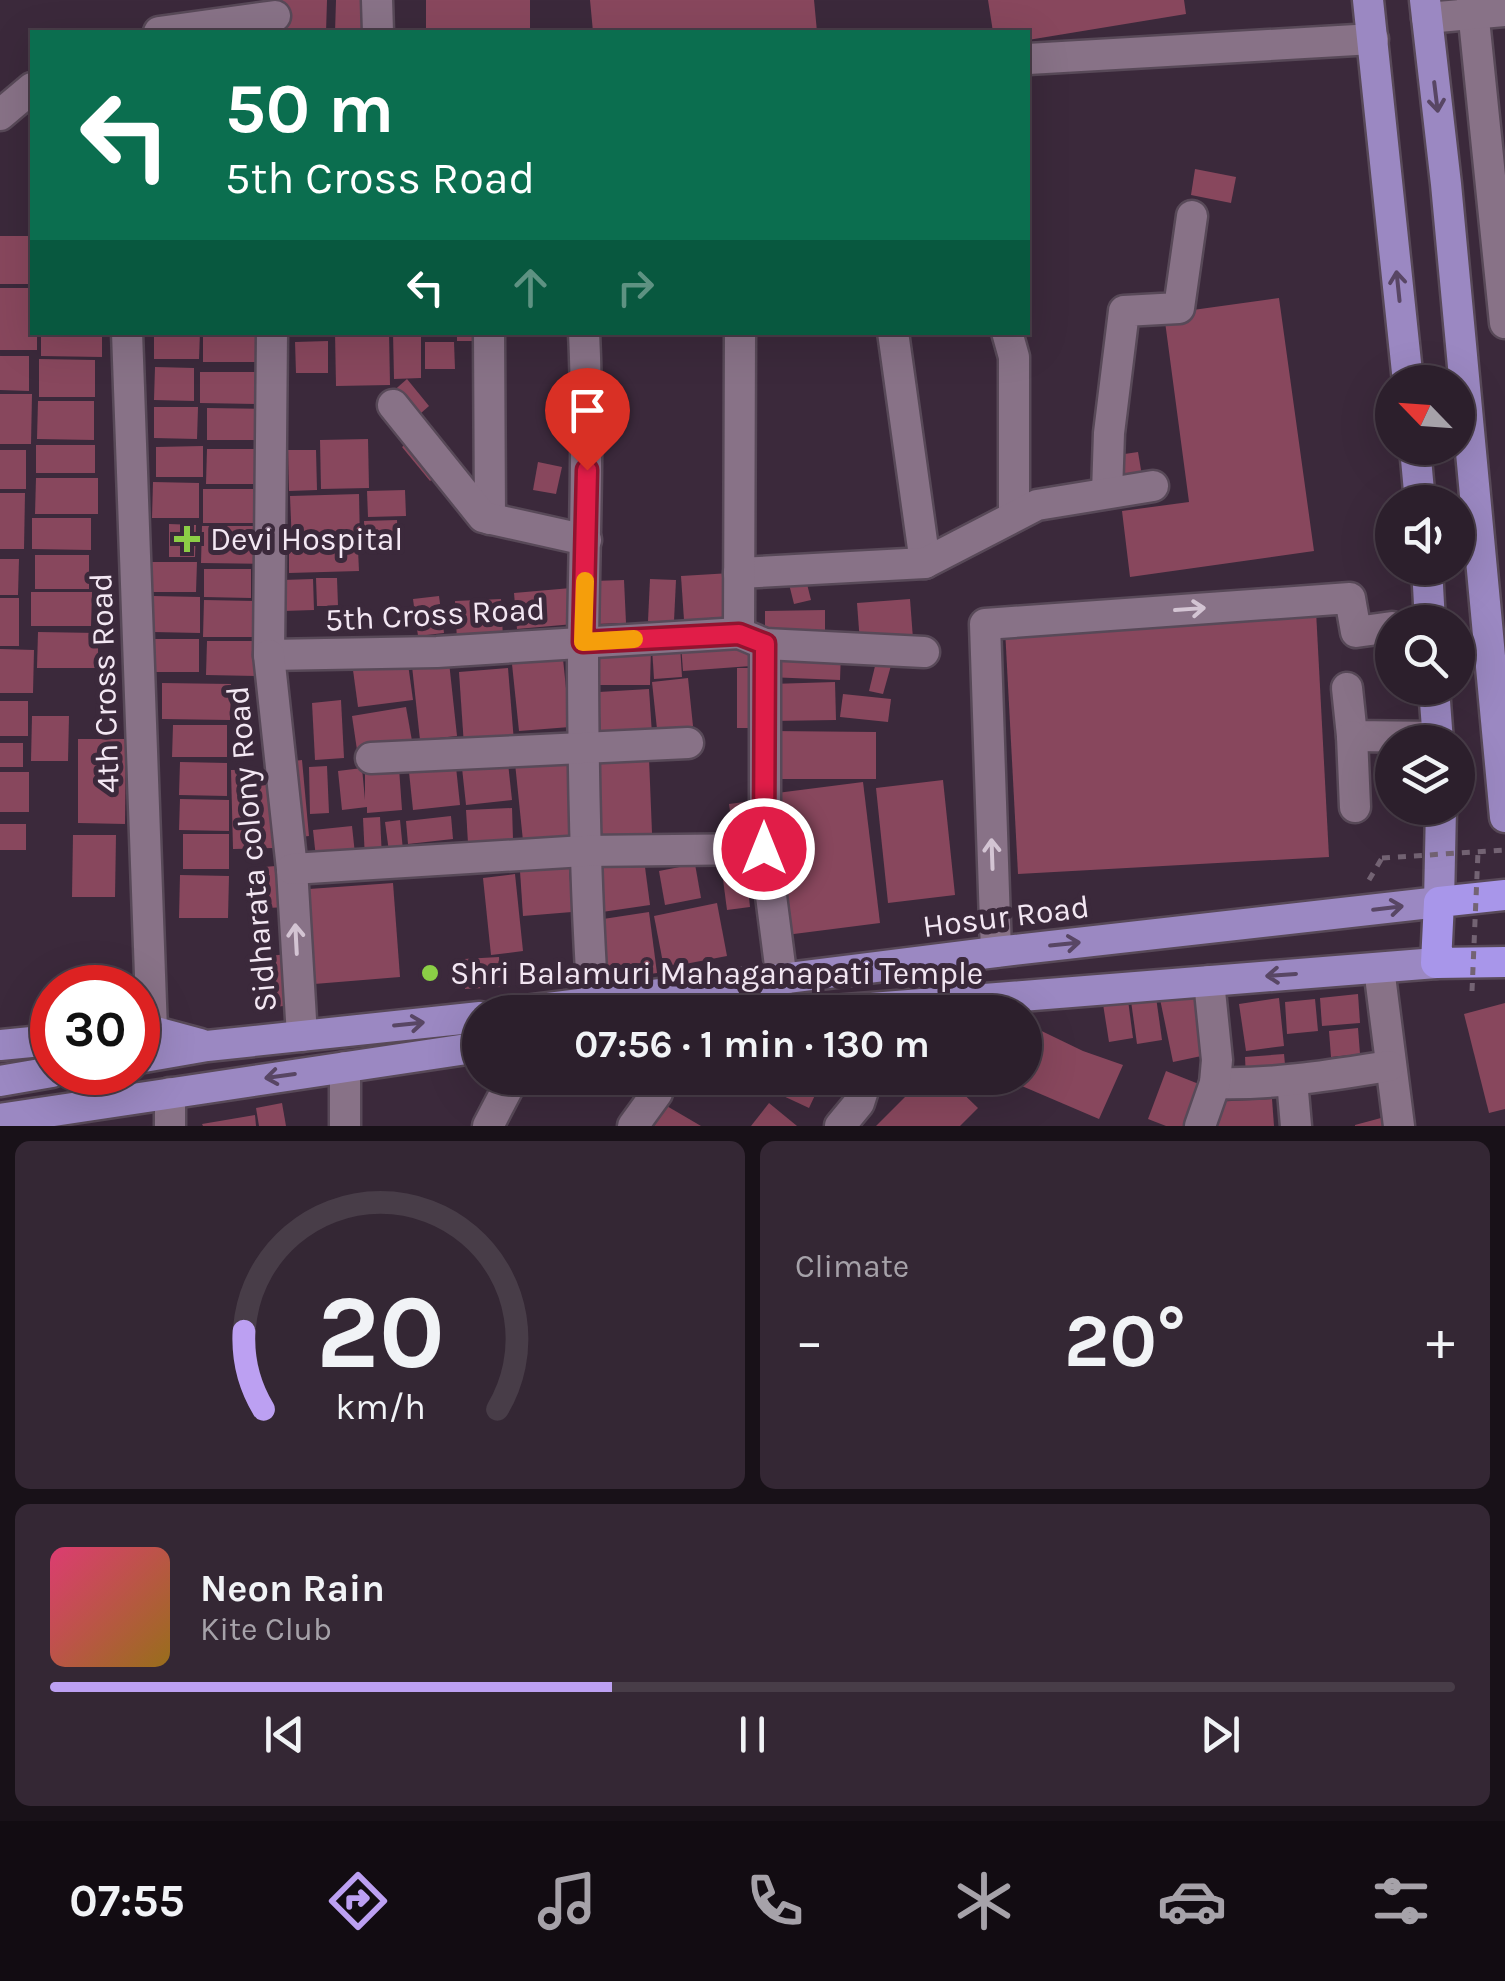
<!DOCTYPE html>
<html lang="en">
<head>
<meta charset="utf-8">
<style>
	body { margin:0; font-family:Karla,sans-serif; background:#342734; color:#f1f3f6; height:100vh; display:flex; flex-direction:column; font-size:38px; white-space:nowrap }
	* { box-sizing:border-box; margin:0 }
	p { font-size:32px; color:#a6a2a9 }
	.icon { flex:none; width:55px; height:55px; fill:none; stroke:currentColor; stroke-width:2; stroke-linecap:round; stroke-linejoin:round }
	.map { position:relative; height:1126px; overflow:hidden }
	.details { display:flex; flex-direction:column; gap:15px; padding:15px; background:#181118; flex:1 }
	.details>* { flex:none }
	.top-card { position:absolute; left:30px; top:30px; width:1000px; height:305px; border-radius:0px; box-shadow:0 10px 40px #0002,0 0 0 2px #483d48; background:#0b6e4f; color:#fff; overflow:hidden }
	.needle { width:65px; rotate:295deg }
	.buttons { position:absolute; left:1375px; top:365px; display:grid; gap:20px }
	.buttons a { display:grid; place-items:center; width:100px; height:100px; border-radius:50%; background:#2c1f2c; box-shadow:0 10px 40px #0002,0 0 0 2px #483d48; font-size:50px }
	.speed { position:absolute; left:30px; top:965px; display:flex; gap:20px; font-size:50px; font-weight:700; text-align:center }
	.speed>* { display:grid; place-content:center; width:130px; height:130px; border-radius:50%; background:#2c1f2c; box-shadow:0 10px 40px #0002,0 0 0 2px #483d48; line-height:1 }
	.speed .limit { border:15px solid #d22; background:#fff; color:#111 }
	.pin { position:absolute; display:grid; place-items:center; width:85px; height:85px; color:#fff; margin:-102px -42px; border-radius:50% 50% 50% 0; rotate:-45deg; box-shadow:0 0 10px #0007 }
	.pin .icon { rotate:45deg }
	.me { position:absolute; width:110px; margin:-55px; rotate:0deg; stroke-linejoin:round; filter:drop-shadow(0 0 8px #0008) }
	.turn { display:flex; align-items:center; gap:35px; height:210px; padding:0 30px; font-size:45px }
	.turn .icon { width:130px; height:130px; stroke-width:2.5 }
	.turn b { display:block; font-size:70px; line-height:85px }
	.lanes { display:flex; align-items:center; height:95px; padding:0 30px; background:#0003; justify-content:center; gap:50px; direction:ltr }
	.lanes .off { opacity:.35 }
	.big { font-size:75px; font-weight:700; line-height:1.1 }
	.details .card { flex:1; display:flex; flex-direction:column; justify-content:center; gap:15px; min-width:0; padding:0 35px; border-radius:15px; background:#342734 }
	.details .dial { align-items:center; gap:0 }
	.dial svg { height:260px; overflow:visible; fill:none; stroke:#483d48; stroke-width:7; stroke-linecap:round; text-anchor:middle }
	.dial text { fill:#f1f3f6; stroke:none }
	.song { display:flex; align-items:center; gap:30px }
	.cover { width:120px; height:120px; border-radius:15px; background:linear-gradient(135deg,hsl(340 70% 55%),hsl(40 70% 35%)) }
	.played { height:10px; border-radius:5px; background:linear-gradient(90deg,#bca0f2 40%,#483d48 40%) }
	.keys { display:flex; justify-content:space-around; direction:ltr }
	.heat { display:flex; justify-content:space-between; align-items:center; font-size:55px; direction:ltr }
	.details .tiles { flex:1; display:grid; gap:15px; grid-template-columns:1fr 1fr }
	.card:last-child { grid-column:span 2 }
	.trip { position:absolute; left:462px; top:995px; width:580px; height:100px; border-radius:50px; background:#2c1f2c; box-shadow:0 10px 40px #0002,0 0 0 2px #483d48; font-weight:700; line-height:100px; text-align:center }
	.tabs { display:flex; height:160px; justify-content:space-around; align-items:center; background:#120c12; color:#a6a2a9 }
	.tabs .icon { width:70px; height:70px }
	.tabs .active { color:#bca0f2 }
	.tabs b { font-size:45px; color:#f1f3f6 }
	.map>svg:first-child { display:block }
</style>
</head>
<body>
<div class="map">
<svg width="1505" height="1126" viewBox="0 0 1505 1126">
	<rect width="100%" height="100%" fill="#3b293b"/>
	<!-- building -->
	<g fill="#88475d">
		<path d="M282 0H327L326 32H281Z"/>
		<path d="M336 0H363L362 32H335Z"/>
		<rect x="426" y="0" width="104" height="32"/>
		<path d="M590 0H814L817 32H593Z"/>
		<path d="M988 0H1184L1186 14 1028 40V32H993Z"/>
		<rect x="28" y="166" width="4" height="34"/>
		<path d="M1195 169 1236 177 1231 203 1191 195Z"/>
		<rect x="0" y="236" width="32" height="48"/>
		<path d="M0 288H32V332H37V350H0Z"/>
		<path d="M1279 298 1314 551 1130 577 1122 511 1189 502 1164 314Z"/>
		<path d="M41 332H102V357L41 356Z"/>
		<path d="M154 332H200L199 359H154Z"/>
		<path d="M203 332H256L255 362H203Z"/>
		<path d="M335 332H389L390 385 336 386Z"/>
		<path d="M393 332H421V378L394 379Z"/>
		<rect x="457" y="332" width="19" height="9"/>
		<path d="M328 341V373H296L295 342Z"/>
		<path d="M425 342H454L455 369H425Z"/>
		<path d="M0 356H29V391L0 390Z"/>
		<path d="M39 359 95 360V397H39Z"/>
		<path d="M155 367 194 368V401L154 400Z"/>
		<path d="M200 372H260V404L200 403Z"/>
		<path d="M407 379 429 406 412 421 390 394Z"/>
		<path d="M0 394H32L31 444H0Z"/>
		<path d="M38 401H94V440L37 439Z"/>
		<path d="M154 407H198L197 439 154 438Z"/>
		<path d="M207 408 264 409V440H207Z"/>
		<path d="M413 438 442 472 430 481 402 447Z"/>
		<path d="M368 439 369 488 321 489 320 440Z"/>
		<rect x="36" y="445" width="59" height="28"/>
		<path d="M203 446V477H156V447Z"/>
		<path d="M207 449H267V484H206Z"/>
		<rect x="0" y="450" width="26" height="39"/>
		<path d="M288 450H316L317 490 289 491Z"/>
		<path d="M1138 452 1142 476 1115 480 1111 456Z"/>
		<path d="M538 462 562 467 556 494 533 490Z"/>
		<path d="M36 478H98V514H35Z"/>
		<path d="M153 482 199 483V518H152Z"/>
		<rect x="203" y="489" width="59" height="34"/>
		<path d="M405 490 406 516 368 517 367 491Z"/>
		<path d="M0 493H25L24 549H0Z"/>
		<path d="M359 494 360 544 292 545 290 496Z"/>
		<path d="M32 518H91V550L32 549Z"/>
		<path d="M397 520 398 544H365L364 521Z"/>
		<path d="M169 524 196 525 195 557H169Z"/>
		<path d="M202 526H265V564L201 563Z"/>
		<path d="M358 550 359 571 289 573V552Z"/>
		<rect x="35" y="555" width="54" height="34"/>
		<path d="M0 559H19L18 595H0Z"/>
		<path d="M150 562H197L196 592H150Z"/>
		<path d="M204 569H251V598L204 597Z"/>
		<path d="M804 572 811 600 794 604 787 576Z"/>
		<path d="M731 573 734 616 684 620 681 576Z"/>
		<path d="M316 578H337L338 606H317Z"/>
		<path d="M313 579 314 610 283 611 282 580Z"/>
		<path d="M650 579 676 580 674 621H648Z"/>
		<path d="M624 580 626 623 595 624 593 581Z"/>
		<path d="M571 588 574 624 517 629 514 593Z"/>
		<path d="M31 592H92L91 626H31Z"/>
		<path d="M153 596 200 597V633L153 632Z"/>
		<path d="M439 596 444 633 418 636 413 599Z"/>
		<rect x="0" y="598" width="19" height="48"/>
		<path d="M501 599 503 637 457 641 455 601Z"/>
		<path d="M910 599 913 639 860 643 857 603Z"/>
		<path d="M204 600 261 601 260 637H203Z"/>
		<path d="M825 610V639L765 640V611Z"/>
		<path d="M1316 611 1329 857 1018 874 1005 629Z"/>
		<path d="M38 632 98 633V668H37Z"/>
		<path d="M149 639H199V672H148Z"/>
		<path d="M749 639 751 666 683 671 681 644Z"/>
		<path d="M207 641H257L256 676 206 675Z"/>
		<path d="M680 645 682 677 654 679 652 648Z"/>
		<path d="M600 647H651L650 685H600Z"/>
		<path d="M0 649 34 650 33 693H0Z"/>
		<path d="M769 651H841L840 680 768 677Z"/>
		<path d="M877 658 892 662 883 694 869 691Z"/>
		<path d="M563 659 570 727 519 731 512 664Z"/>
		<path d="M449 662 457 736 420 740 412 666Z"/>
		<path d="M408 664 413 700 358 707 353 670Z"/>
		<path d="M508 668 514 742 464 746 459 672Z"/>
		<rect x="737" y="668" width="26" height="60"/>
		<path d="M688 678 693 726 657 729 652 682Z"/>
		<path d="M835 682 836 720 772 721 771 684Z"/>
		<path d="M162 683 231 684 230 720 162 719Z"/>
		<path d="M649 689 652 734 601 738 599 692Z"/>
		<path d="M843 694 891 699 888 722 840 717Z"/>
		<path d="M341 700 344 758 315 760 312 703Z"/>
		<rect x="0" y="701" width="28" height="35"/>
		<path d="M406 707 412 741 357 750 352 716Z"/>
		<path d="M32 716H69L68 761H31Z"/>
		<path d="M173 725H227V757H172Z"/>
		<path d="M772 731 876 732V779H772Z"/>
		<path d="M78 739H126L125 824 78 823Z"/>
		<rect x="0" y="743" width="23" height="24"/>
		<path d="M571 757 578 835 523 841 515 763Z"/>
		<path d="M649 758 652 833 594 835 591 761Z"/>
		<path d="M302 760 309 836 291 838 284 762Z"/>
		<path d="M180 762 227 763V796L179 795Z"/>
		<path d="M508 763 512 800 466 805 462 768Z"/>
		<path d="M327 766 329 813 310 814 309 767Z"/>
		<path d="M456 767 460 805 413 810 409 772Z"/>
		<path d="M362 768 365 800V771L399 768 402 810 367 813V807L342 810 338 771Z"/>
		<path d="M271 769 273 848 233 849 231 770Z"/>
		<rect x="0" y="772" width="29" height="40"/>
		<path d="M943 780 955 895 888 903 876 788Z"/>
		<path d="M863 782 880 923 786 935 769 794Z"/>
		<path d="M180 799 229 800V831L179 830Z"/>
		<path d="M752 801 756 838 734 841 729 804Z"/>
		<path d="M512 808 513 840 468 843 466 810Z"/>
		<path d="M451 816 453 839 408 844 406 821Z"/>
		<path d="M380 817 382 858 365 859 363 818Z"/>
		<path d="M400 820 403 850 389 852 385 822Z"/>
		<rect x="0" y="824" width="26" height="26"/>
		<path d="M352 826 355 854 316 858 313 830Z"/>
		<rect x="183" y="834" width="46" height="35"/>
		<path d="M73 835H116L115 897H72Z"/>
		<path d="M643 852 650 905 602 912 595 859Z"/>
		<path d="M745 860 750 907 727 910 721 864Z"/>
		<path d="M695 864 701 898 665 905 659 871Z"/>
		<path d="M289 865 292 907 265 908 263 867Z"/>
		<path d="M569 868 572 912 523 916 520 871Z"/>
		<path d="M515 874 523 951 491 955 483 878Z"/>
		<path d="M180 875 229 876 228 918H179Z"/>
		<path d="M393 883 400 977 302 985 295 890Z"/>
		<path d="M717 903 727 956 664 968 654 916Z"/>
		<path d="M649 912 657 973 599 981 590 921Z"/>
		<path d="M287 954 292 1005 266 1008 261 957Z"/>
		<path d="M499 957 501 987 465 989 464 959Z"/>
		<path d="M1198 991 1211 1054 1173 1062 1160 999Z"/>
		<path d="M1358 994 1360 1023 1322 1026 1320 998Z"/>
		<path d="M1156 997 1162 1040 1137 1044 1131 1001Z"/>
		<path d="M1279 998 1284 1046 1246 1051 1239 1004Z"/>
		<path d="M1315 999 1318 1031 1287 1034 1285 1002Z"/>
		<path d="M1128 1000 1133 1038 1109 1042 1103 1004Z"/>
		<path d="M1505 1003V1109L1489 1113 1464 1014Z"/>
		<path d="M1025 1023 1083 1051 1123 1065 1099 1119 1003 1078H1025Z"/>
		<path d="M1358 1028 1360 1054 1331 1057 1329 1031Z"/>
		<path d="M1284 1054 1286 1075 1246 1078 1245 1057Z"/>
		<path d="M1166 1071 1209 1088 1194 1126H1166L1148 1119Z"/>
		<path d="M717 1078H766L764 1093 716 1086Z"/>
		<path d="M787 1078H823L809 1108 779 1094Z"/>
		<path d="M924 1078H947L978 1108 960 1126H876Z"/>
		<path d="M1272 1099 1274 1126H1213L1211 1102Z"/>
		<path d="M660 1102 701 1126H646Z"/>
		<path d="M282 1103 286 1126H259L256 1108Z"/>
		<path d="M769 1103 797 1126H751Z"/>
		<path d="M255 1115 256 1126H203L202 1124Z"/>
		<path d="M1392 1115V1126H1355V1125Z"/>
	</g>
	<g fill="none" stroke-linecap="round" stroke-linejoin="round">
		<defs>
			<g id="minor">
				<path d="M377 0 378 32"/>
				<path d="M1472 0 1505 323"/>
				<path d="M1427 18 1505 11"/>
				<path d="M159 32 275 16"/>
				<path d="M1028 59 1373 39"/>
				<path d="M0 115 32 88"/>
				<path d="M127 332 152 1031"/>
				<path d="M272 332 269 655 437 652 739 633 765 644 924 652"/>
				<path d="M489 332 490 519"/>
				<path d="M584 332C589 437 584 541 583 645 583 765 585 884 593 1004"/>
				<path d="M893 332 925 563"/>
				<path d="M1007 332 1014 357V516"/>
				<path d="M393 405 483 517 586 540"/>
				<path d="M1107 493 1109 433 1124 311 1179 308 1192 216"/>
				<path d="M739 573 925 563 1037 505 1153 486"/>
				<path d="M739 633 740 332"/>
				<path d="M765 644V849L782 981"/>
				<path d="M269 655 292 869 302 1036"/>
				<path d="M1347 688 1352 736 1437 737"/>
				<path d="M1352 736 1355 807"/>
				<path d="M371 758 688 743"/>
				<path d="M292 869 584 851 765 849"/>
				<path d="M996 952 985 624 1350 598 1356 632 1392 627"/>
				<path d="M1379 968 1399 1126"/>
				<path d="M1292 1080 1296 1126"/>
				<path d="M1215 1083C1274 1085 1332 1075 1389 1066"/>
				<path d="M170 1126V1093"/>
				<path d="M345 1126V1067"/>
				<path d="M488 1126 513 1078"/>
				<path d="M633 1126 657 1093 661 1078"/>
				<path d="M840 1126 859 1103 867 1078"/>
				<path d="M1200 1126 1215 1083 1217 1060 1209 981"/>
			</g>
			<g id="major">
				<path d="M1368 0 1408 382"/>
				<path d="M1425 0 1446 184 1505 817"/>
				<path d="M1415 448 1420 502"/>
				<path d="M1427 568 1430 622"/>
				<path d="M1434 688 1438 742"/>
				<path d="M516 1012 996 952 1439 902 1441 808"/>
				<path d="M821 1012 1436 963"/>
				<path d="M138 1032 152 1031 200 1044"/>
				<path d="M0 1045 52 1040"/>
				<path d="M138 1058 207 1046 480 1017"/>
				<path d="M0 1081 52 1072"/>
				<path d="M0 1119 480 1047"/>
			</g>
			<path id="highway" d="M1505 895 1439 902 1436 963 1505 962"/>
		</defs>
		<!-- minor casing -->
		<use href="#minor" stroke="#584958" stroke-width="35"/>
		<!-- major casing -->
		<use href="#major" stroke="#584958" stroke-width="35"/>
		<!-- highway casing -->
		<use href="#highway" stroke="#584958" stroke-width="35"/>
		<!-- path -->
		<path stroke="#736373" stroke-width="5" stroke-dasharray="8 8" stroke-linecap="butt" d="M1369 880 1382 858"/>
		<!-- minor -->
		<use href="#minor" stroke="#887287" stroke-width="30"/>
		<!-- major -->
		<use href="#major" stroke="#9b88c2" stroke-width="30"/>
		<!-- highway -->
		<use href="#highway" stroke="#a896ea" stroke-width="30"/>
		<!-- path-bridge -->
		<g stroke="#736373" stroke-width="5" stroke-dasharray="8 8" stroke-linecap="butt">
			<path d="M1382 858 1505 850"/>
			<path d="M1472 991 1478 852"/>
		</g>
	</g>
	<!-- one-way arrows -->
	<defs><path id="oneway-shaft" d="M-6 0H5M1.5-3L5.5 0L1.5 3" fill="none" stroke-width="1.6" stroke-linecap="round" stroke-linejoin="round" transform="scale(2.5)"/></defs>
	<g stroke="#584664">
		<use href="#oneway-shaft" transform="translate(1436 97) rotate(83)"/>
		<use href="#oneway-shaft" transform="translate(1398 286) rotate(-96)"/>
		<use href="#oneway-shaft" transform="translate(1388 908) rotate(-7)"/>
		<use href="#oneway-shaft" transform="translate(1065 944) rotate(-6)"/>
		<use href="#oneway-shaft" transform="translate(1281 975) rotate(176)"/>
		<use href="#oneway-shaft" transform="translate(409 1024) rotate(-6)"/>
		<use href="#oneway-shaft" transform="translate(280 1076) rotate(172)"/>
	</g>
	<g stroke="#d3c4d3">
		<use href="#oneway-shaft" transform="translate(1190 609) rotate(-4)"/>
		<use href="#oneway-shaft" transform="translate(992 854) rotate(-92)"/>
		<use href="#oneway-shaft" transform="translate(296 939) rotate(-93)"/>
	</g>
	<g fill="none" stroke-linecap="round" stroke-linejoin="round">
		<defs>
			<path id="route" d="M587 470 583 642 739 634 765 644 764 849"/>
		</defs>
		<!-- route casing -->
		<use href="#route" stroke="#92132f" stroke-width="25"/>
		<!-- route -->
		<use href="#route" stroke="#e11d48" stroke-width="18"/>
		<!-- slow -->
		<path stroke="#f59e0b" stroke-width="18" d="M585 581 583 642 634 639"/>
	</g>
	<!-- markers -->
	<g fill="#8bce46" stroke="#3b293b" stroke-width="4">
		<path d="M182 524h10v10h10v10h-10v10h-10v-10h-10v-10h10z"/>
		<circle cx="430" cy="973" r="10"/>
	</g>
	<g text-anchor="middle" stroke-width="10" stroke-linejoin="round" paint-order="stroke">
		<!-- poi labels -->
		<g font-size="32" fill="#f3e7f3" stroke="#3b293b" text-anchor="start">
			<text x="210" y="550">Devi Hospital</text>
			<text x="450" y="984">Shri Balamuri Mahaganapati Temple</text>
		</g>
		<!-- street labels -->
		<g font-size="32" fill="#f3e7f3" stroke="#3b293b">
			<text transform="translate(435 614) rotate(-3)" y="11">5th Cross Road</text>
			<text transform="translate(104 683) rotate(-92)" y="11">4th Cross Road</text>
			<text transform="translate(251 849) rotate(-95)" y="11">Sidharata colony Road</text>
			<text transform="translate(1006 916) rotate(-7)" y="11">Hosur Road</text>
		</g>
	</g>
</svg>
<div class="buttons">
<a><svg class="needle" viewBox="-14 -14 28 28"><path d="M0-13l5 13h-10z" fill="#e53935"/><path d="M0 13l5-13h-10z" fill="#a6a2a9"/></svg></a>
<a><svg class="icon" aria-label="sound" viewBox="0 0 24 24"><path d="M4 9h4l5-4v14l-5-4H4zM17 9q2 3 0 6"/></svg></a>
<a><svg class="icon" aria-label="search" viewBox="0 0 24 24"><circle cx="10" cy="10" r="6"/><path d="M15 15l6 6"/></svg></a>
<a><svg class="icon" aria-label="layers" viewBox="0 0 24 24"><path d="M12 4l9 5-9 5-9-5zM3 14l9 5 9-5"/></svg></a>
</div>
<div class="speed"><div class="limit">30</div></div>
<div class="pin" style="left:587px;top:470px;background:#d93025"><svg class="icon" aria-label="arrive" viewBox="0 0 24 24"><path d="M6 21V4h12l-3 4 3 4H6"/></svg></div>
<svg class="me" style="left:764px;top:849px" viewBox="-20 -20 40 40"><circle r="17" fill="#e11d48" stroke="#fff" stroke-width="3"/><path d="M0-11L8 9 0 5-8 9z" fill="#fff"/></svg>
<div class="trip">07:56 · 1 min · 130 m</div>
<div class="top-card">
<div class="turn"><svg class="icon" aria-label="left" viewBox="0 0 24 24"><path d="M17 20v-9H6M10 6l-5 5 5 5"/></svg><div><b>50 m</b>5th Cross Road</div></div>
<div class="lanes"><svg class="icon" aria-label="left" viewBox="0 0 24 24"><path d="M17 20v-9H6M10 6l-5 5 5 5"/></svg><svg class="icon off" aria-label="ahead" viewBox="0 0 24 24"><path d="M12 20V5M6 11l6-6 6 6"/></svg><svg class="icon off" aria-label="right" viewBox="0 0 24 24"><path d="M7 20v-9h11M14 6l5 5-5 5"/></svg></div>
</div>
</div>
<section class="details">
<div class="tiles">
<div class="card dial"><svg viewBox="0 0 100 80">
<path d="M14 69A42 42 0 1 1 86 69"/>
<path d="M14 69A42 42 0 0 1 8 45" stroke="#bca0f2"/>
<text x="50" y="56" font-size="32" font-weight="700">20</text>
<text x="50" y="72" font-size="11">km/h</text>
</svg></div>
<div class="card"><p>Climate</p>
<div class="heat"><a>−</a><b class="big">20°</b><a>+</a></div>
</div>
<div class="card">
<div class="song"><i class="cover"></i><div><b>Neon Rain</b><p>Kite Club</p></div></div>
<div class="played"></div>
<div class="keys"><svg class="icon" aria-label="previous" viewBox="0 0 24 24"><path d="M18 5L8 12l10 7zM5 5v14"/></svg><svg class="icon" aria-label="pause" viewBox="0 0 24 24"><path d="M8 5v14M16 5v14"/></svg><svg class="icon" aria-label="next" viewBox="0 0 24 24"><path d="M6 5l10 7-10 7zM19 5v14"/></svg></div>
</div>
</div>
</section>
<nav class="tabs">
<b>07:55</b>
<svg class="icon active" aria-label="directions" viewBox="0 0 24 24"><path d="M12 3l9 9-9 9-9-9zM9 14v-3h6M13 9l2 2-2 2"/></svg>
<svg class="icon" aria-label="music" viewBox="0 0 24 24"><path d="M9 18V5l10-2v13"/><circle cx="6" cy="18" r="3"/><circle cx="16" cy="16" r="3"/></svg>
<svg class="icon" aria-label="phone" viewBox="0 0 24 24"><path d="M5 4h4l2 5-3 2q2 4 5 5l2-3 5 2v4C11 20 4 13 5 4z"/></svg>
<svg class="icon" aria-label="climate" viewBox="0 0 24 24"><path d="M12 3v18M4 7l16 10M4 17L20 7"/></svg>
<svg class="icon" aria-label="car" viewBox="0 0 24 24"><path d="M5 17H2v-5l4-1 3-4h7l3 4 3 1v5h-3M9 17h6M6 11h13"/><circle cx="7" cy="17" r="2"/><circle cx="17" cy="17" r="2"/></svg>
<svg class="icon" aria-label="filters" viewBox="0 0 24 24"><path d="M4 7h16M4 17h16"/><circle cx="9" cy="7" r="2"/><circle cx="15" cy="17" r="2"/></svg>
</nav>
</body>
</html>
